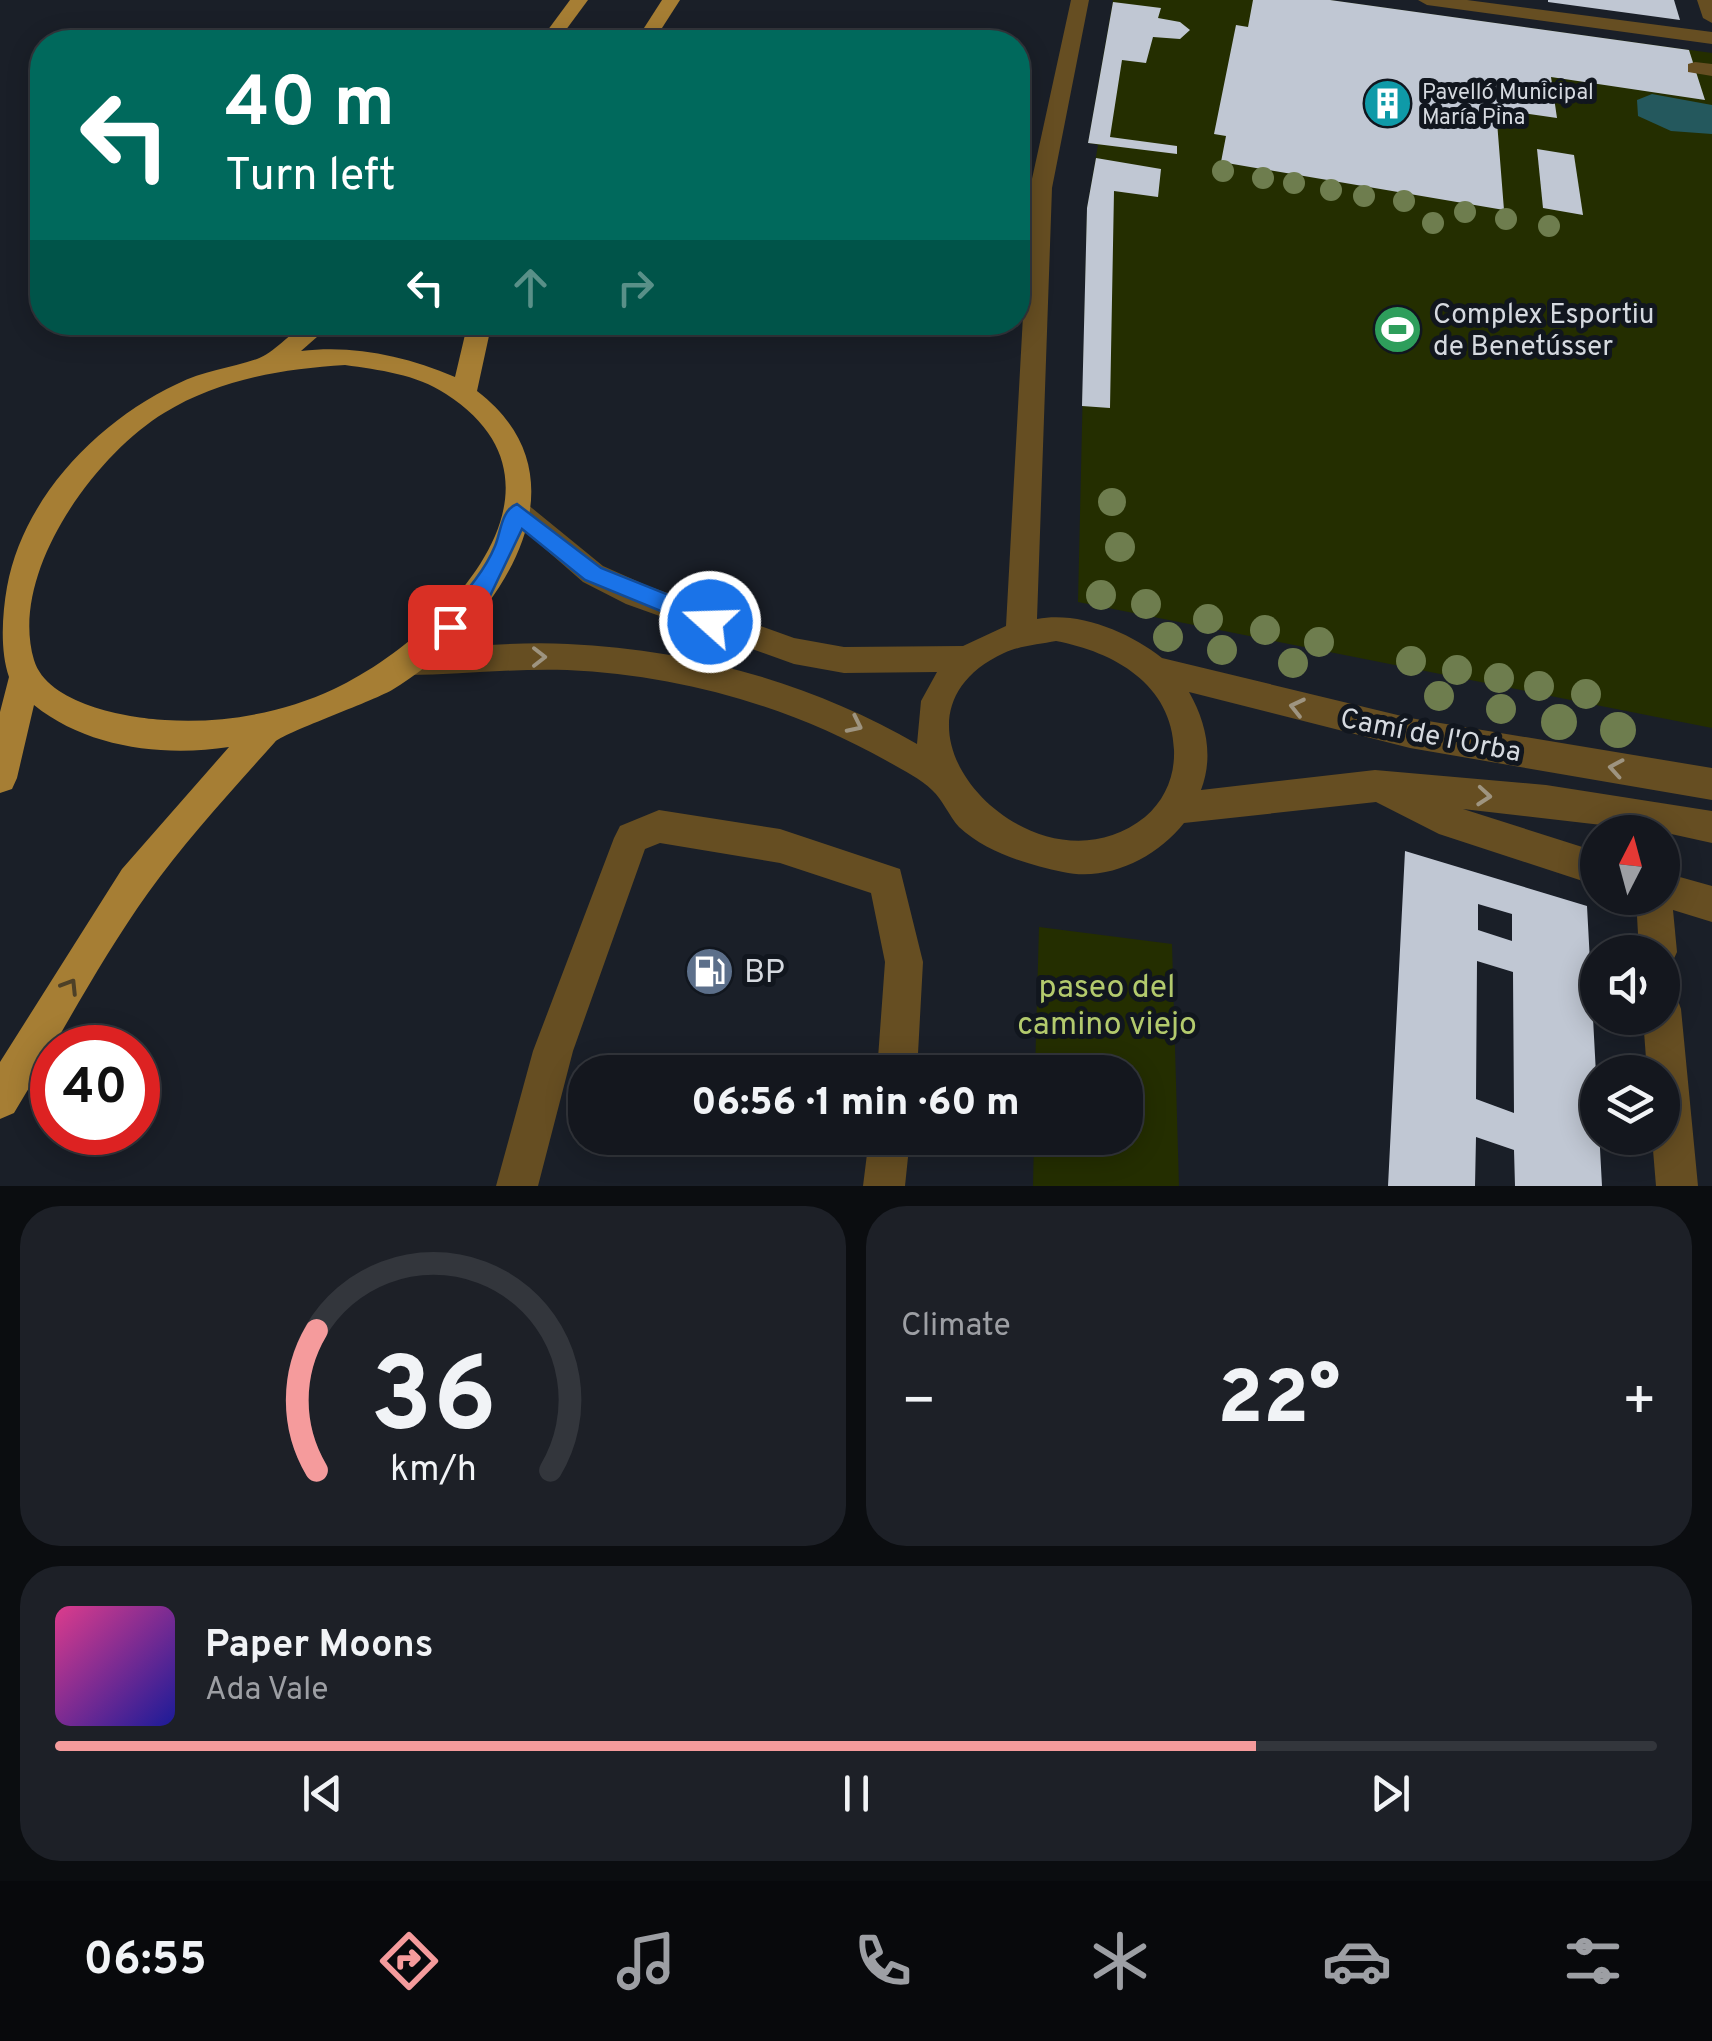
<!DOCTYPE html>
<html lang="en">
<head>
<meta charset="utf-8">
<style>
	body { margin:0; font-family:Overpass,sans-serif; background:#1d2027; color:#f1f3f6; height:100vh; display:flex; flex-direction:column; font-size:38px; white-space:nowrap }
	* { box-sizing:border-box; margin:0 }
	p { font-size:32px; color:#9d9fa4 }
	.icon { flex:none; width:55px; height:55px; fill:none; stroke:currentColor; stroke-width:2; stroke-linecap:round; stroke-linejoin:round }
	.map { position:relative; height:1186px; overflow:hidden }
	.details { display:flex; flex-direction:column; gap:20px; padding:20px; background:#0b0d10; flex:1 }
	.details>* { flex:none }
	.top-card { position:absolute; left:30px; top:30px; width:1000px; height:305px; border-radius:40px; box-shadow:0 5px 25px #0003,0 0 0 2px #33363c; background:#00695c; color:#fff; overflow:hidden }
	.needle { width:65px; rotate:6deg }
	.controls { position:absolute; left:1580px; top:815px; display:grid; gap:20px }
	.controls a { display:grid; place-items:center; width:100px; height:100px; border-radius:50%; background:#14171e; box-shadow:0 5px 25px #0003,0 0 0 2px #33363c; font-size:50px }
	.speed { position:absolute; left:30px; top:1025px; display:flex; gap:20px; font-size:50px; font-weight:700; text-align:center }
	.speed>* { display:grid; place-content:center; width:130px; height:130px; border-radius:50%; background:#14171e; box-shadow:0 5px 25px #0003,0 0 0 2px #33363c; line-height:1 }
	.speed .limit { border:15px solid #d22; background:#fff; color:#111 }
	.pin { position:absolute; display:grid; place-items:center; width:85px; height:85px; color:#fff; margin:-42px; border-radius:20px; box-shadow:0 5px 15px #0006 }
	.me { position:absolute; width:110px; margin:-55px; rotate:290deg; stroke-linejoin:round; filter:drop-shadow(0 0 8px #0008) }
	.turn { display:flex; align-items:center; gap:35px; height:210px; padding:0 30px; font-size:45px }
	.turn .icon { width:130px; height:130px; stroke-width:2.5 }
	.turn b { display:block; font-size:70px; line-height:85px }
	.lanes { display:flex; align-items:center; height:95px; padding:0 30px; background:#0003; justify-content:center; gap:50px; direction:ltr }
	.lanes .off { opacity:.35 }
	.big { font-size:75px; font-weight:800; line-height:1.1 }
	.details .widget { flex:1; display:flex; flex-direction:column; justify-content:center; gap:15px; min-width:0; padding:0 35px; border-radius:40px; background:#1d2027 }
	.details .dial { align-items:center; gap:0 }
	.dial svg { height:260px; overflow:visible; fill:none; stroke:#33363c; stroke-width:7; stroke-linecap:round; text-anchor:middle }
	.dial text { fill:#f1f3f6; stroke:none }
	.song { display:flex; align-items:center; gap:30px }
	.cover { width:120px; height:120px; border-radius:15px; background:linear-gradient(135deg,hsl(330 70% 55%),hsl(240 70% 35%)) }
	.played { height:10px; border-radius:5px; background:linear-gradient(90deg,#f59b9c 75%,#33363c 75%) }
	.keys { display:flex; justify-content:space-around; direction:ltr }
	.heat { display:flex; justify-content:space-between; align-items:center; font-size:55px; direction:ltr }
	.details .tiles { flex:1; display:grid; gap:20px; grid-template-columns:1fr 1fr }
	.widget:last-child { grid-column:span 2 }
	.trip { position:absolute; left:568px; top:1055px; width:575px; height:100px; border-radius:40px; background:#14171e; box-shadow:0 5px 25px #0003,0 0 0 2px #33363c; font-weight:800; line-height:100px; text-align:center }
	.tabs { display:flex; height:160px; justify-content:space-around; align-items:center; background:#08090c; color:#9d9fa4 }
	.tabs .icon { width:70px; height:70px }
	.tabs .on { color:#f59b9c }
	.tabs b { font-size:45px; color:#f1f3f6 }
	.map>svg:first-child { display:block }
</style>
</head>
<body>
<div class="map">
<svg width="1712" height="1186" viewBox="0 0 1712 1186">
	<rect width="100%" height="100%" fill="#1a1f28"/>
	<!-- green -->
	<g fill="#242e00">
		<path d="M1113 0H1330L1712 53V728L1078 602 1087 208 1098 145 1088 143Z"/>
		<path d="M1039 927 1172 944 1179 1186H1033L1034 1138H1125V1072H1035Z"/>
	</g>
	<!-- water -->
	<path fill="#24585d" d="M1652 94 1712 105V134L1671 131 1638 116 1637 100Z"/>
	<!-- building -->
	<g fill="#c0c7d3" fill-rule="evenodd">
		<path d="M1253 0H1330L1689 50 1705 100 1551 77 1557 118 1496 109 1504 210 1221 162 1226 136 1214 134 1236 25 1248 27Z"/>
		<path d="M1548 0H1674L1680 20 1548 2Z"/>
		<path d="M1113 2 1161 8 1158 18 1180 22 1190 30 1180 39 1153 37 1146 63 1122 60 1110 137 1177 146V154L1088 143Z"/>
		<path d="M1537 149 1574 155 1583 215 1543 208Z"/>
		<path d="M1096 158 1161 169 1158 197 1114 191 1110 408 1082 406 1087 208Z"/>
		<path d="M1405 851 1587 906 1602 1186H1515L1514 1150 1476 1137 1475 1186H1388ZM1478 904 1512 914V941L1478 930ZM1477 961 1513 972 1514 1113 1476 1099Z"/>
	</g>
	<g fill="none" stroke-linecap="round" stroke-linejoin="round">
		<!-- minor -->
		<g fill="#664e22" fill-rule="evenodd">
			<path d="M1071 0H1089L1052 188 1037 619C1079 611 1129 632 1162 658L1410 718 1712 768V800L1410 748 1189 692C1206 722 1214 756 1201 790L1375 770 1546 785 1712 811V843L1662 832 1463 809 1598 852V886L1439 834 1376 802 1184 823C1156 858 1108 882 1063 872 1027 864 987 853 959 827 949 816 943 800 932 790 921 779 901 769 887 761 789 706 680 675 567 670 514 668 460 675 407 675L396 671 391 662 396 653 407 649C460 648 514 641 568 644 689 649 812 683 917 744L921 701 937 672 844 673 794 664 626 604 583 582 503 512 507 504H527L603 566 648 586 794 638 844 647 963 646 1006 626 1030 188ZM1056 641C1114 652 1172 684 1174 750 1175 776 1165 800 1145 817 1034 906 859 720 1004 653 1019 646 1040 644 1056 641Z"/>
			<path d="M1418 0H1467L1712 32V44L1427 5Z"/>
			<path d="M1697 0H1712V23L1703 18Z"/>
			<path d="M1695 62 1712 64V76L1688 72V64Z"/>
			<path d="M659 810 780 829 900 869 923 962 917 1072H877L885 962 871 893 780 863 660 843 645 849 573 1051 538 1186H496L533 1051 614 838 620 826Z"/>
			<path d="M1662 872 1712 886V922L1673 910 1677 952 1671 965 1662 969V952H1639L1636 898H1662Z"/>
			<path d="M1662 990 1676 995 1681 1009 1698 1186H1656L1652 1138H1662V1072H1647L1643 1018H1662Z"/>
			<path d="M869 1138H910L905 1186H863Z"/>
		</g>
		<!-- major -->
		<g fill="#a67e34" fill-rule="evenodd">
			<path d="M570 0H588L557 42H539Z"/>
			<path d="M662 0H680L653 42H635Z"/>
			<path d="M305 322H334L301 351C356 345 404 356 455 377L468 322H492L477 391C599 484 491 631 392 690 371 702 281 734 275 742 232 790 185 841 148 893 98 963 58 1041 14 1113L0 1119V1062L122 869 229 747C164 757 87 748 34 705L17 778 12 789 0 793V712L9 677C0 651 2 615 7 587 23 498 98 421 177 384 203 371 231 368 257 359 273 353 291 334 305 322ZM345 365C379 370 416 374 446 394 592 488 437 641 334 689 283 713 222 724 165 720 127 718 47 704 34 660 8 573 95 455 164 413 219 379 282 369 345 365Z"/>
		</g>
	</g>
	<!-- trees -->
	<g fill="#6e7d4e">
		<circle cx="1223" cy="171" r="11"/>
		<circle cx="1263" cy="178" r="11"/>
		<circle cx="1294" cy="183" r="11"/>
		<circle cx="1331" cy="190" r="11"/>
		<circle cx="1364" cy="196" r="11"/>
		<circle cx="1404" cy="201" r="11"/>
		<circle cx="1465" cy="212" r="11"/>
		<circle cx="1506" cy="219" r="11"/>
		<circle cx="1433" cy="223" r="11"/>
		<circle cx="1549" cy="226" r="11"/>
		<circle cx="1112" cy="502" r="14"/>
		<circle cx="1120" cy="547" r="15"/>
		<circle cx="1101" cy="595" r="15"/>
		<circle cx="1146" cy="604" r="15"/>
		<circle cx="1208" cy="619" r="15"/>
		<circle cx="1265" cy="630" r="15"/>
		<circle cx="1168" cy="637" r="15"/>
		<circle cx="1319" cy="642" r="15"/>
		<circle cx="1222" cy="650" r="15"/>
		<circle cx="1411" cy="661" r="15"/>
		<circle cx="1293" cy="663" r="15"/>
		<circle cx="1457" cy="670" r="15"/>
		<circle cx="1499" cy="678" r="15"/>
		<circle cx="1539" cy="686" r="15"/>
		<circle cx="1586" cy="694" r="15"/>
		<circle cx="1439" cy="696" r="15"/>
		<circle cx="1501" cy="709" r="15"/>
		<circle cx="1559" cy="722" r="18"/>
		<circle cx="1618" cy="730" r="18"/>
	</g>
	<!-- one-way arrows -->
	<defs><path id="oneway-chevron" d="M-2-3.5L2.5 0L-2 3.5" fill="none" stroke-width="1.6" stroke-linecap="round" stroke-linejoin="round" transform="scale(2.5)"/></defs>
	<g stroke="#9e9480">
		<use href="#oneway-chevron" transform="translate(539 657)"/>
		<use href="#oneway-chevron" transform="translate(1297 707) rotate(-167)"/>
		<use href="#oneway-chevron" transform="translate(855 725) rotate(26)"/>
		<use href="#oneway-chevron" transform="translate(1616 768) rotate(-170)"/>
		<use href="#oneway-chevron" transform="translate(1484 796) rotate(5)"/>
	</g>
	<use stroke="#4d4027" href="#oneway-chevron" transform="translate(70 986) rotate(-58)"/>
	<!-- route -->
	<path fill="#1a73e8" stroke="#114b97" stroke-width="2.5" d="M517 504 601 568 719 615V628H702L585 580 522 529 490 596 458 634H441V620C461 597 483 575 495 546 501 532 501 510 517 504Z"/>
	<!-- icons -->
	<defs>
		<symbol id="building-disc" viewBox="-11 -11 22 22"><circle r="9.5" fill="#0f9aa8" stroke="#11161e"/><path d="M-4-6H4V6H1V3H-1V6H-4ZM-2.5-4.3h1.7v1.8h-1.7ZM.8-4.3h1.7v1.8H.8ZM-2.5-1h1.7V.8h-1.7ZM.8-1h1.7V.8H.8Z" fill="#fff"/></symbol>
		<symbol id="stadium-disc" viewBox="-11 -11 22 22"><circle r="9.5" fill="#2e9e5b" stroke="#11161e"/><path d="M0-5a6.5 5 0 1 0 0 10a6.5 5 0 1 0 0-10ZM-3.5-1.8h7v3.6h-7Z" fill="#fff"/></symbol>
		<symbol id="fuel-disc" viewBox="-11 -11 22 22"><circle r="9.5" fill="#5c6f8a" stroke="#11161e"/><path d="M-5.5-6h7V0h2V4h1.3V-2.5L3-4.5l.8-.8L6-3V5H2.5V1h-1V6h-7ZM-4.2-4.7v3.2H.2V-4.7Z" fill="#fff"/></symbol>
	</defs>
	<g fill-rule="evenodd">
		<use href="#building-disc" x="1360" y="76" width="55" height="55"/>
		<use href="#stadium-disc" x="1370" y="302" width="55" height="55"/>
		<use href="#fuel-disc" x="682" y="944" width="55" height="55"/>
	</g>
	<g text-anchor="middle" stroke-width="10" stroke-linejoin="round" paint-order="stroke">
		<!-- far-poi labels -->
		<g font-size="22" fill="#d5d9df" stroke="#11161e" text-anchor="start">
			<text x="1422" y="99">Pavelló Municipal<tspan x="1422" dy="25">María Pina</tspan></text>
		</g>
		<!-- poi labels -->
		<g font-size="28" fill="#d5d9df" stroke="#11161e" text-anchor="start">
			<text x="1433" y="323">Complex Esportiu<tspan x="1433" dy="32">de Benetússer</tspan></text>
		</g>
		<!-- street labels -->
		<g font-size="28" fill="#d5d9df" stroke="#11161e">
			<text transform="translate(1431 734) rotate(11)" y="10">Camí de l'Orba</text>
		</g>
		<!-- near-poi labels -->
		<g font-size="32" fill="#d5d9df" stroke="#11161e" text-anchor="start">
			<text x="744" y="982">BP</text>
		</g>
		<!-- near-park labels -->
		<g font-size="32" fill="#b3ca6d" stroke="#11161e">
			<text x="1107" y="997">paseo del<tspan x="1107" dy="37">camino viejo</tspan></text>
		</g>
	</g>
</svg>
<div class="controls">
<a><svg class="needle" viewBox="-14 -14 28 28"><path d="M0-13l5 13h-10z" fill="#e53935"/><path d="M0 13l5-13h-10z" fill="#9d9fa4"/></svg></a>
<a><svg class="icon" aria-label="sound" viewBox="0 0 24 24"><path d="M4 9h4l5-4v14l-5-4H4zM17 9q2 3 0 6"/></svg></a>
<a><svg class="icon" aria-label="layers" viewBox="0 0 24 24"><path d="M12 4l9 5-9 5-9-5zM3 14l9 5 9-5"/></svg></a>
</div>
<div class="speed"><div class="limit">40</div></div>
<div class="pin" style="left:450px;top:627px;background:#d93025"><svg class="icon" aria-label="arrive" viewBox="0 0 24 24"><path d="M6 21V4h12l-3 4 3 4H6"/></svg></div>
<svg class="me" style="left:710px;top:622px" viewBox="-20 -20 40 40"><circle r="17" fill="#1a73e8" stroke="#fff" stroke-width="3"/><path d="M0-11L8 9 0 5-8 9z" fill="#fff"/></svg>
<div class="trip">06:56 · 1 min · 60 m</div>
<div class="top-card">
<div class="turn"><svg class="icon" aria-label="left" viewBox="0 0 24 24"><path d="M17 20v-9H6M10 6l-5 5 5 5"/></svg><div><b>40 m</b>Turn left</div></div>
<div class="lanes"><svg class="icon" aria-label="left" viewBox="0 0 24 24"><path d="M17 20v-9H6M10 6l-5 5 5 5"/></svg><svg class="icon off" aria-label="ahead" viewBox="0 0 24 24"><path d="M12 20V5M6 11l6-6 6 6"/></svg><svg class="icon off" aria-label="right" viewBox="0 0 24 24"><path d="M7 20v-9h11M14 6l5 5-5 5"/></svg></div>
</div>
</div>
<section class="details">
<div class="tiles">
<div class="widget dial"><svg viewBox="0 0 100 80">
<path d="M14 69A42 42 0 1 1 86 69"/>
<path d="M14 69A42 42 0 0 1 14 26" stroke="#f59b9c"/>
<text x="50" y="56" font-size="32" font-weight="700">36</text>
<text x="50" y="72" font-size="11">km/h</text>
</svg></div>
<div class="widget"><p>Climate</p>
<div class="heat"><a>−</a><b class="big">22°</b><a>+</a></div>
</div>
<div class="widget">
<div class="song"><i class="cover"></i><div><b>Paper Moons</b><p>Ada Vale</p></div></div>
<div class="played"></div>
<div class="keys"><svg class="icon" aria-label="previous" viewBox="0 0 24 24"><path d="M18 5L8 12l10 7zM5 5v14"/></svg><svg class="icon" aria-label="pause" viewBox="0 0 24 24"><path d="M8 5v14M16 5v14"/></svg><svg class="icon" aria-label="next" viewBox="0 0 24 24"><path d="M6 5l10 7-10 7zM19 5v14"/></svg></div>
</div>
</div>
</section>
<nav class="tabs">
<b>06:55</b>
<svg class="icon on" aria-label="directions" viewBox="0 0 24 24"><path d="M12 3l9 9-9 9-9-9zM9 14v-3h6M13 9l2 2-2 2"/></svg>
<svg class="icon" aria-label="music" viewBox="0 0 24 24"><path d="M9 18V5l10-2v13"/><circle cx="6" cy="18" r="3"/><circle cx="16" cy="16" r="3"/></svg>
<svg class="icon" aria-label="phone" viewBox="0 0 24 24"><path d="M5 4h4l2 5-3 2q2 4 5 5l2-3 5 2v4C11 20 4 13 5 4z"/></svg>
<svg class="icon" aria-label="climate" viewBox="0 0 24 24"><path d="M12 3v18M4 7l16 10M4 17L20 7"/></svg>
<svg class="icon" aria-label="car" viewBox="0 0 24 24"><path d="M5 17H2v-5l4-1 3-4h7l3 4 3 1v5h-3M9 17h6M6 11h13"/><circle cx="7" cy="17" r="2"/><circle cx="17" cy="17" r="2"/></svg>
<svg class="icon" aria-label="filters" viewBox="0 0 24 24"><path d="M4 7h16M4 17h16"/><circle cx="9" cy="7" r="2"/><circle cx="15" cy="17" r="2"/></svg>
</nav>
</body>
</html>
